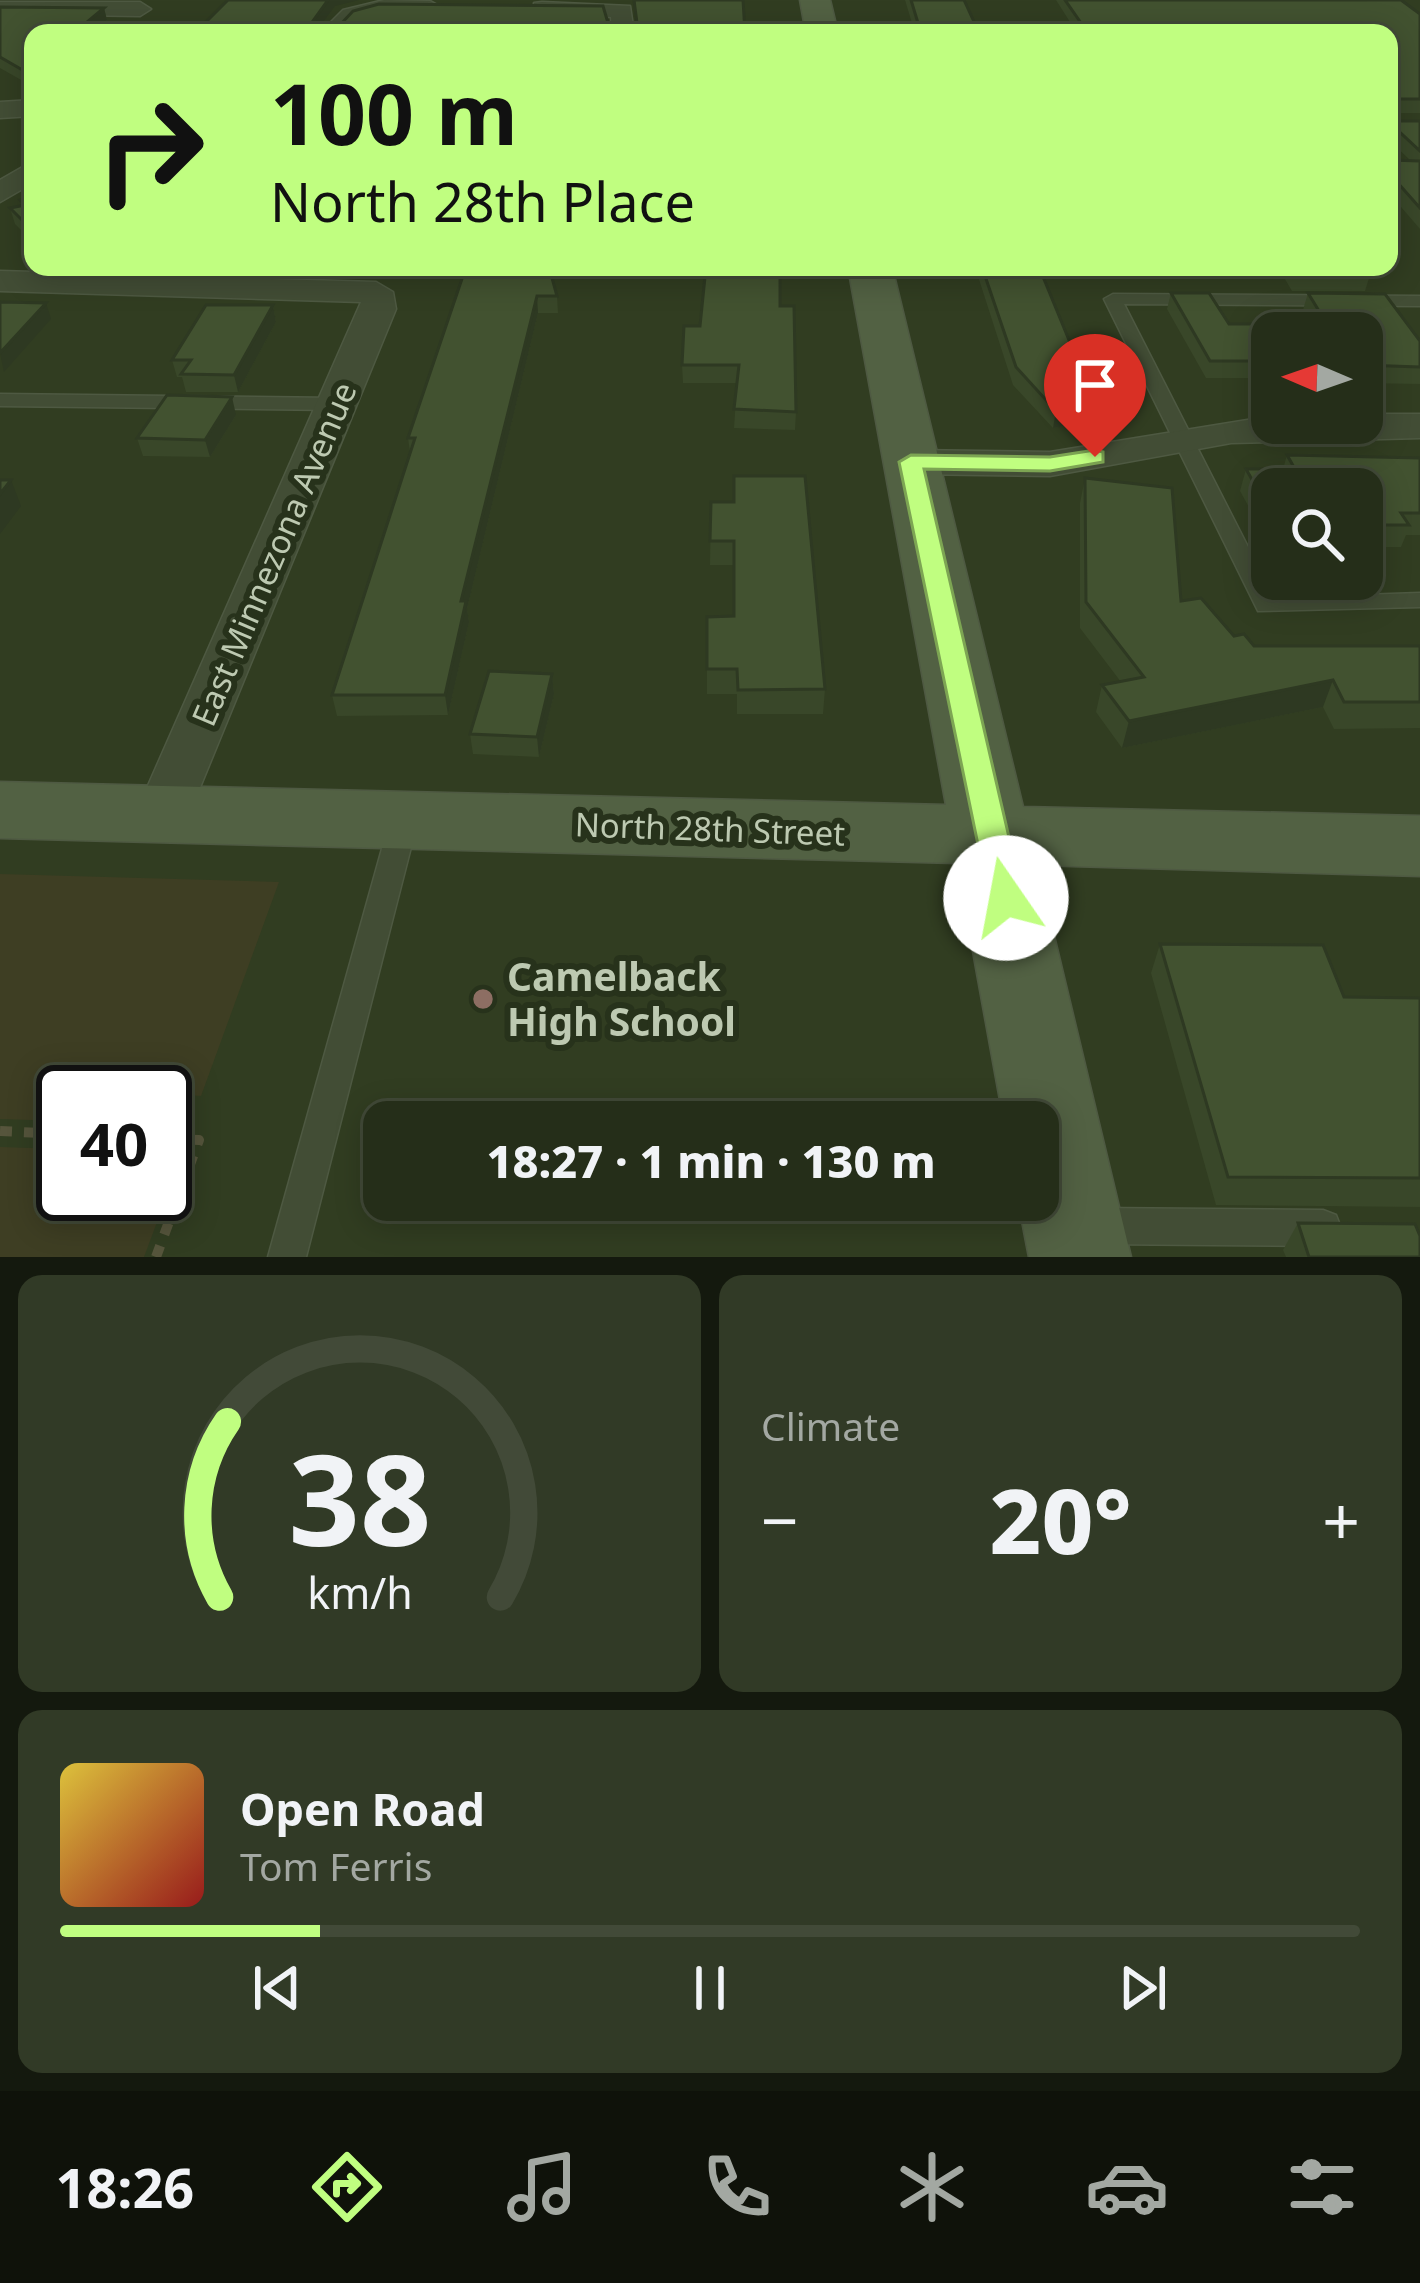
<!DOCTYPE html>
<html lang="en">
<head>
<meta charset="utf-8">
<style>
	body { margin:0; font-family:"Noto Sans",sans-serif; background:#313a26; color:#f1f3f6; height:100vh; display:flex; flex-direction:column; font-size:45px; white-space:nowrap }
	* { box-sizing:border-box; margin:0 }
	p { font-size:39px; color:#a3a8a2 }
	.icon { flex:none; width:66px; height:66px; fill:none; stroke:currentColor; stroke-width:2; stroke-linecap:round; stroke-linejoin:round }
	.map { position:relative; height:1257px; overflow:hidden }
	.sheet { display:flex; flex-direction:column; gap:18px; padding:18px; background:#14190e; flex:1 }
	.sheet>* { flex:none }
	.top-card { position:absolute; left:24px; top:24px; width:1374px; height:252px; border-radius:24px; box-shadow:0 6px 30px #0003,0 0 0 3px #424a38; background:#c0fe80; color:#111; overflow:hidden }
	.needle { width:78px; rotate:272deg }
	.controls { position:absolute; left:1251px; top:312px; display:grid; gap:24px }
	.controls a { display:grid; place-items:center; width:132px; height:132px; border-radius:24px; background:#252e19; box-shadow:0 6px 30px #0003,0 0 0 3px #424a38; font-size:60px }
	.speed { position:absolute; left:36px; top:1065px; display:flex; gap:24px; font-size:60px; font-weight:700; text-align:center }
	.speed>* { display:grid; place-content:center; width:156px; height:156px; border-radius:50%; background:#252e19; box-shadow:0 6px 30px #0003,0 0 0 3px #424a38; line-height:1 }
	.speed .limit { border:6px solid #111; border-radius:18px; background:#fff; color:#111 }
	.pin { position:absolute; display:grid; place-items:center; width:102px; height:102px; color:#fff; margin:-123px -51px; border-radius:50% 50% 50% 0; rotate:-45deg; box-shadow:0 0 12px #0007 }
	.pin .icon { rotate:45deg }
	.me { position:absolute; width:132px; margin:-66px; rotate:348deg; stroke-linejoin:round; filter:drop-shadow(0 0 9px #0008) }
	.turn { display:flex; align-items:center; gap:42px; height:252px; padding:0 48px; font-size:54px }
	.turn .icon { width:156px; height:156px; stroke-width:2.5 }
	.turn b { display:block; font-size:84px; line-height:102px }
	.big { font-size:90px; font-weight:800; line-height:1.1 }
	.sheet .card { flex:1; display:flex; flex-direction:column; justify-content:center; gap:18px; min-width:0; padding:0 42px; border-radius:24px; background:#313a26 }
	.sheet .dial { align-items:center; gap:0 }
	.dial svg { height:312px; overflow:visible; fill:none; stroke:#424a38; stroke-width:7; stroke-linecap:round; text-anchor:middle }
	.dial text { fill:#f1f3f6; stroke:none }
	.song { display:flex; align-items:center; gap:36px }
	.cover { width:144px; height:144px; border-radius:18px; background:linear-gradient(135deg,hsl(50 70% 55%),hsl(0 70% 35%)) }
	.played { height:12px; border-radius:6px; background:linear-gradient(90deg,#c0fe80 20%,#424a38 20%) }
	.keys { display:flex; justify-content:space-around; direction:ltr }
	.heat { display:flex; justify-content:space-between; align-items:center; font-size:66px; direction:ltr }
	.sheet .tiles { flex:1; display:grid; gap:18px; grid-template-columns:1fr 1fr }
	.card:last-child { grid-column:span 2 }
	.trip { position:absolute; left:363px; top:1101px; width:696px; height:120px; border-radius:24px; background:#252e19; box-shadow:0 6px 30px #0003,0 0 0 3px #424a38; font-weight:800; line-height:120px; text-align:center }
	.tabs { display:flex; height:192px; justify-content:space-around; align-items:center; background:#0f120a; color:#a3a8a2 }
	.tabs .icon { width:84px; height:84px }
	.tabs .selected { color:#c0fe80 }
	.tabs b { font-size:54px; color:#f1f3f6 }
	.map>svg:first-child { display:block }
</style>
</head>
<body>
<div class="map">
<svg width="1420" height="1257" viewBox="0 0 1420 1257">
	<rect width="100%" height="100%" fill="#313d21"/>
	<!-- green -->
	<g fill="#3e3e23">
		<path d="M0 874 279 882 201 1096 186 1095 165 1105V1092H63V1121L0 1119Z"/>
		<path d="M0 1147 63 1149V1194H165V1182H172L144 1257H0Z"/>
	</g>
	<g fill="none" stroke-linecap="round" stroke-linejoin="round">
		<defs>
			<g id="lane">
				<path d="M1113 294 1420 296V306L1124 304 1274 598 1420 593V607L1258 611 1104 299Z"/>
				<path d="M0 394 338 398 348 404 338 410 0 406Z"/>
				<path d="M404 810 414 813 418 820 306 1257H268L390 820 394 813Z"/>
				<path d="M1094 1208 1323 1210 1336 1215 1341 1228 1336 1241 1323 1246 1094 1244 1081 1238 1076 1226 1081 1214Z"/>
			</g>
			<g id="street">
				<path d="M384 0 430 1 441 7C423 20 395 9 374 14 351 19 344 33 320 33L343 10Z"/>
				<path d="M0 2H140L151 9 140 16 0 14Z"/>
				<path d="M542 2 630 6 634 33H612L611 17 534 13V3Z"/>
				<path d="M33 100V116L0 118V102Z"/>
				<path d="M33 161V183L0 202V180Z"/>
				<path d="M0 271 376 282 393 292 396 309 183 829 163 836 143 829 135 815 361 302 0 291Z"/>
				<path d="M1362 414H1420V438L1231 443 1050 476 911 474 897 471 891 462 897 453 911 450 1050 452 1272 416V423H1362Z"/>
			</g>
			<g id="secondary">
				<path d="M800 0H830L838 33H806Z"/>
				<path d="M848 267H892L1023 807 1420 816V876L1037 865 1131 1257H1029L1018 1200H1038V1122H1004L957 863 0 838V782L946 805Z"/>
			</g>
		</defs>
		<!-- lane casing -->
		<use href="#lane" stroke="#4e5942" stroke-width="3"/>
		<!-- street casing -->
		<use href="#street" stroke="#4e5942" stroke-width="3"/>
		<!-- secondary casing -->
		<use href="#secondary" stroke="#4e5942" stroke-width="3"/>
		<!-- path -->
		<g stroke="#56553c" stroke-width="10" stroke-dasharray="12 12" stroke-linecap="butt">
			<path d="M0 1131 63 1134"/>
			<path d="M156 1257 199 1140 165 1139"/>
		</g>
		<!-- lane -->
		<use href="#lane" fill="#424d35" fill-rule="evenodd"/>
		<!-- street -->
		<use href="#street" fill="#424d35" fill-rule="evenodd"/>
		<!-- secondary -->
		<use href="#secondary" fill="#526143" fill-rule="evenodd"/>
	</g>
	<!-- wall -->
	<g fill="#394729">
		<path d="M905 0H964L975 24 974 33H915Z"/>
		<path d="M1056 0H1401L1420 14V113H1390V121H1420V229L1389 193V160H1410L1389 140V33H1077Z"/>
		<path d="M0 7 104 8 107 20 92 33H33L30 85 0 68Z"/>
		<path d="M33 197V242L15 224 10 208 22 205 20 200Z"/>
		<path d="M466 267 557 296 558 313H538L467 609 469 622 448 715 337 716 332 695 410 452 408 438Z"/>
		<path d="M975 267H1039L1071 345 1117 398 1116 418 1053 428 1013 385Z"/>
		<path d="M1215 267H1364L1370 275 1365 291H1292L1279 269Z"/>
		<path d="M1171 293 1229 324H1312L1303 310 1308 293 1420 341V384L1362 383V333H1272V389H1256L1250 378H1206L1167 309Z"/>
		<path d="M273 305 276 322 238 392H186L182 377H177L172 360Z"/>
		<path d="M780 306 796 412 795 430 734 428 737 383H683L682 365 700 326Z"/>
		<path d="M236 415 210 457 143 456 137 438Z"/>
		<path d="M1287 455 1420 458V535H1406L1401 547H1362V489H1272L1271 547 1240 491 1246 469H1283Z"/>
		<path d="M1085 478 1181 601 1234 636 1254 646H1420V728L1334 729 1323 707 1122 748 1096 712 1102 685 1121 682 1080 628V503Z"/>
		<path d="M711 502 825 689 823 714H737V694H707V617L734 616V565H710Z"/>
		<path d="M552 674 554 694 539 757 473 754 470 734Z"/>
		<path d="M1160 944 1344 997 1420 998V1207L1216 1205 1151 973Z"/>
		<path d="M1298 1223 1420 1257H1286L1283 1250Z"/>
	</g>
	<!-- shaded-wall -->
	<g fill="#2e3922">
		<path d="M328 0H359L335 6 315 33 313 21Z"/>
		<path d="M104 8 107 20 92 33H74Z"/>
		<path d="M33 66V82L30 85 26 72Z"/>
		<path d="M537 296 538 313 467 609 469 622 448 715 445 695 461 601Z"/>
		<path d="M46 303 51 319 4 372 0 353Z"/>
		<path d="M273 305 276 322 238 392 234 375Z"/>
		<path d="M1121 382 1117 399 1103 384Z"/>
		<path d="M232 397 236 415 210 457 205 440Z"/>
		<path d="M1120 401 1116 418 1053 428 1056 411Z"/>
		<path d="M11 480 21 506 0 534V494Z"/>
		<path d="M552 674 554 694 539 757 537 737Z"/>
		<path d="M1333 680 1323 707 1122 748 1129 721Z"/>
	</g>
	<!-- building -->
	<g fill="#425230" stroke="#2e3922" stroke-width="3">
		<path d="M228 0H328L313 21 340 25 353 11 379 4 603 6 608 23H637L634 0H743L745 33H195Z"/>
		<path d="M911 0H964L975 24 918 23Z"/>
		<path d="M1065 0H1401L1420 14V99H1390V121H1420V151L1389 122V33H1088Z"/>
		<path d="M0 7 104 8 74 33H33V66L26 72 0 57Z"/>
		<path d="M1389 160 1420 161V208L1389 173Z"/>
		<path d="M33 197V231L10 208 25 205 20 200Z"/>
		<path d="M466 267H549L557 296H537L461 601H466L445 695H332L415 438H408Z"/>
		<path d="M706 267H780V306H794L796 412 734 409 739 365H682L684 326H700Z"/>
		<path d="M982 267H1039L1071 345 1082 344 1121 382 1103 384 1120 401 1056 411 1016 367Z"/>
		<path d="M1292 267H1364L1370 275 1297 274Z"/>
		<path d="M1171 293H1209L1229 324H1327L1308 293 1385 294 1420 341V367L1362 365V333H1272V372H1261L1254 361H1210Z"/>
		<path d="M0 302 46 303 0 353Z"/>
		<path d="M206 305H273L234 375 181 374 191 360H172Z"/>
		<path d="M167 395 232 397 205 440 137 438Z"/>
		<path d="M1287 455 1420 458V513H1401L1409 525H1362V489H1272V515L1246 469H1295Z"/>
		<path d="M734 476H805L825 689 738 690 737 669H707V617L734 616V541H710L711 502H734Z"/>
		<path d="M1085 478 1172 488 1181 601 1201 598 1234 636 1244 634 1254 646H1420V702H1344L1333 680 1129 721 1102 685 1144 677 1086 602Z"/>
		<path d="M0 480H11L0 494Z"/>
		<path d="M489 671 552 674 537 737 470 734Z"/>
		<path d="M1160 944 1323 945 1344 997 1420 998V1178L1228 1177Z"/>
		<path d="M1298 1223 1415 1224 1420 1236V1257H1309Z"/>
	</g>
	<!-- route -->
	<path fill="#c0fe80" stroke="#7da553" stroke-width="3" d="M1095 450 1103 452V462L1050 471 924 469 1023 898 1018 908H994L989 898 899 462 911 455 1050 457Z"/>
	<!-- markers -->
	<circle fill="#8d6e63" stroke="#27321b" stroke-width="4.5" cx="483" cy="999" r="12"/>
	<g text-anchor="middle" stroke-width="12" stroke-linejoin="round" paint-order="stroke">
		<!-- street labels -->
		<g font-size="33" fill="#bdc9b1" stroke="#27321b">
			<text transform="translate(274 554) rotate(-67)" y="12">East Minnezona Avenue</text>
			<text transform="translate(710 829) rotate(2)" y="12">North 28th Street</text>
		</g>
		<!-- near-poi labels -->
		<g font-size="39" font-weight="bold" fill="#bdc9b1" stroke="#27321b" text-anchor="start">
			<text x="507" y="991">Camelback<tspan x="507" dy="45">High School</tspan></text>
		</g>
	</g>
</svg>
<div class="controls">
<a><svg class="needle" viewBox="-14 -14 28 28"><path d="M0-13l5 13h-10z" fill="#e53935"/><path d="M0 13l5-13h-10z" fill="#a3a8a2"/></svg></a>
<a><svg class="icon" aria-label="search" viewBox="0 0 24 24"><circle cx="10" cy="10" r="6"/><path d="M15 15l6 6"/></svg></a>
</div>
<div class="speed"><div class="limit">40</div></div>
<div class="pin" style="left:1095px;top:457px;background:#d93025"><svg class="icon" aria-label="arrive" viewBox="0 0 24 24"><path d="M6 21V4h12l-3 4 3 4H6"/></svg></div>
<svg class="me" style="left:1006px;top:898px" viewBox="-20 -20 40 40"><circle r="19" fill="#fff"/><path d="M0-13L10 11 0 6-10 11z" fill="#c0fe80"/></svg>
<div class="trip">18:27 · 1 min · 130 m</div>
<div class="top-card">
<div class="turn"><svg class="icon" aria-label="right" viewBox="0 0 24 24"><path d="M7 20v-9h11M14 6l5 5-5 5"/></svg><div><b>100 m</b>North 28th Place</div></div>
</div>
</div>
<section class="sheet">
<div class="tiles">
<div class="card dial"><svg viewBox="0 0 100 80">
<path d="M14 69A42 42 0 1 1 86 69"/>
<path d="M14 69A42 42 0 0 1 16 24" stroke="#c0fe80"/>
<text x="50" y="56" font-size="32" font-weight="700">38</text>
<text x="50" y="72" font-size="11">km/h</text>
</svg></div>
<div class="card"><p>Climate</p>
<div class="heat"><a>−</a><b class="big">20°</b><a>+</a></div>
</div>
<div class="card">
<div class="song"><i class="cover"></i><div><b>Open Road</b><p>Tom Ferris</p></div></div>
<div class="played"></div>
<div class="keys"><svg class="icon" aria-label="previous" viewBox="0 0 24 24"><path d="M18 5L8 12l10 7zM5 5v14"/></svg><svg class="icon" aria-label="pause" viewBox="0 0 24 24"><path d="M8 5v14M16 5v14"/></svg><svg class="icon" aria-label="next" viewBox="0 0 24 24"><path d="M6 5l10 7-10 7zM19 5v14"/></svg></div>
</div>
</div>
</section>
<nav class="tabs">
<b>18:26</b>
<svg class="icon selected" aria-label="directions" viewBox="0 0 24 24"><path d="M12 3l9 9-9 9-9-9zM9 14v-3h6M13 9l2 2-2 2"/></svg>
<svg class="icon" aria-label="music" viewBox="0 0 24 24"><path d="M9 18V5l10-2v13"/><circle cx="6" cy="18" r="3"/><circle cx="16" cy="16" r="3"/></svg>
<svg class="icon" aria-label="phone" viewBox="0 0 24 24"><path d="M5 4h4l2 5-3 2q2 4 5 5l2-3 5 2v4C11 20 4 13 5 4z"/></svg>
<svg class="icon" aria-label="climate" viewBox="0 0 24 24"><path d="M12 3v18M4 7l16 10M4 17L20 7"/></svg>
<svg class="icon" aria-label="car" viewBox="0 0 24 24"><path d="M5 17H2v-5l4-1 3-4h7l3 4 3 1v5h-3M9 17h6M6 11h13"/><circle cx="7" cy="17" r="2"/><circle cx="17" cy="17" r="2"/></svg>
<svg class="icon" aria-label="filters" viewBox="0 0 24 24"><path d="M4 7h16M4 17h16"/><circle cx="9" cy="7" r="2"/><circle cx="15" cy="17" r="2"/></svg>
</nav>
</body>
</html>
